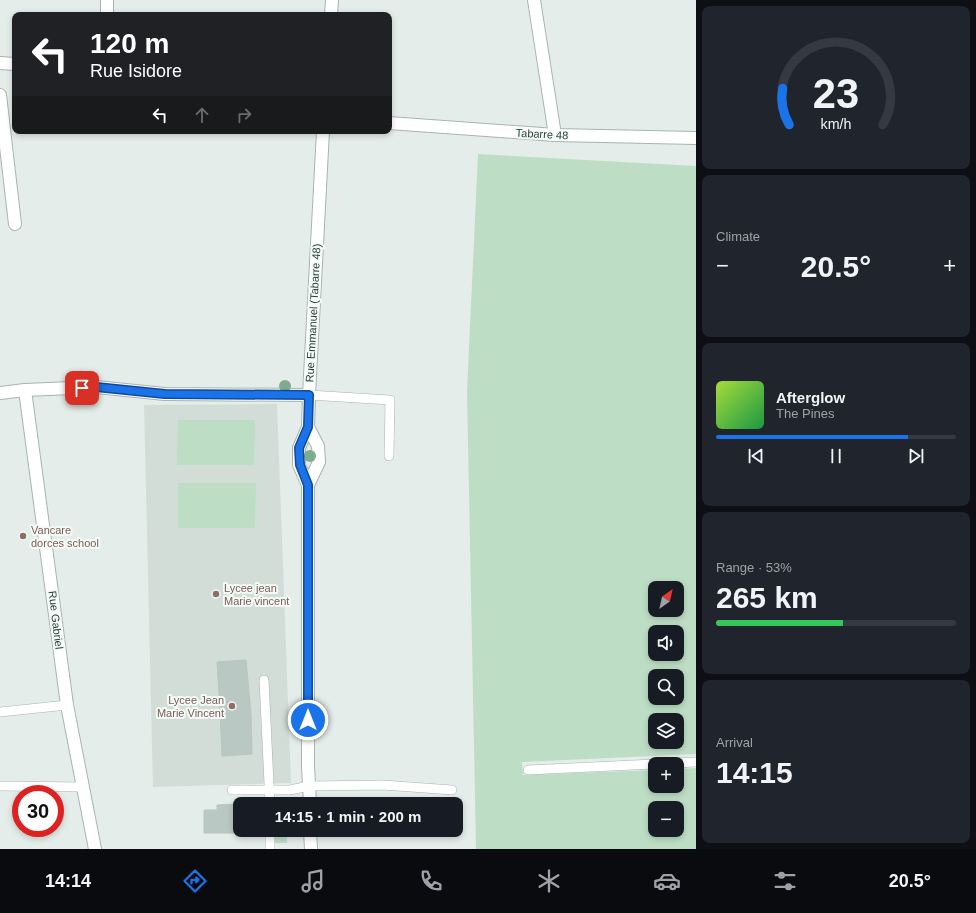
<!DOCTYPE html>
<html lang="en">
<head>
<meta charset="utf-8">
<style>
	body { margin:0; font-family:Arial,sans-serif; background:#20242c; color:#f1f3f6; height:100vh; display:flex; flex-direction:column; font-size:15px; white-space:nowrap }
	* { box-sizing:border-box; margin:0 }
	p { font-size:13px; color:#9ea1a6 }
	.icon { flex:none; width:22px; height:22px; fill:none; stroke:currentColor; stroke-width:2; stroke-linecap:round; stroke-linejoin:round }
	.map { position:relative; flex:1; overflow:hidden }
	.drawer { display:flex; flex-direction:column; gap:6px; padding:6px; background:#0d0f14; width:280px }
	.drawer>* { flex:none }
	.top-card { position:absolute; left:12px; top:12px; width:380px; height:122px; border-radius:8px; box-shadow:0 2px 6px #0003; background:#202124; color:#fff; overflow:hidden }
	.needle { width:26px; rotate:34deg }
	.fabs { position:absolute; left:648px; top:581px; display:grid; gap:8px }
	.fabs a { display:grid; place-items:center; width:36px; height:36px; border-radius:8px; background:#171b24; box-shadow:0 2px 6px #0003; font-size:20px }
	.speed { position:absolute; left:12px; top:785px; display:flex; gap:8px; font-size:20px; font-weight:700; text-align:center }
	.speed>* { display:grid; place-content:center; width:52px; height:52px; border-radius:50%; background:#171b24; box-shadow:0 2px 6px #0003; line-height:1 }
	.speed .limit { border:6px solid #d22; background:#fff; color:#111 }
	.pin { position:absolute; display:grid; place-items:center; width:34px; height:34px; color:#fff; margin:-17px; border-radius:8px; box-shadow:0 2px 6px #0006 }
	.me { position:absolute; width:44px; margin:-22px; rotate:0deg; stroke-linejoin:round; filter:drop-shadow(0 0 3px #0008) }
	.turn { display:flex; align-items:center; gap:14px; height:84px; padding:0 12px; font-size:18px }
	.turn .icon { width:52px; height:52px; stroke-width:2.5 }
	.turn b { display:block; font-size:28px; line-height:34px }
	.lanes { display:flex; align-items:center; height:38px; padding:0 12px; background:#0003; justify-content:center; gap:20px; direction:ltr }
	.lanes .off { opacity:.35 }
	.big { font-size:30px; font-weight:800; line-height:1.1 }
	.drawer .card { flex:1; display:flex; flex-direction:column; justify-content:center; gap:6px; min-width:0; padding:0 14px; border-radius:8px; background:#20242c }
	.drawer .dial { align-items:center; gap:0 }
	.dial svg { height:104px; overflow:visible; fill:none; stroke:#363941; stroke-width:7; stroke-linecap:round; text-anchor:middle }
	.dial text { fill:#f1f3f6; stroke:none }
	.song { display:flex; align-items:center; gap:12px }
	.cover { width:48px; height:48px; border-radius:6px; background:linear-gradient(135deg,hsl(80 70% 55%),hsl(140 70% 35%)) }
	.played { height:4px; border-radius:2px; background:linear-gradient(90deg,#1a73e8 80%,#363941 80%) }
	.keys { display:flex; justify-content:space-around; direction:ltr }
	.heat { display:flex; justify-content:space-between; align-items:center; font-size:22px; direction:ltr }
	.charge { height:6px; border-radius:3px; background:linear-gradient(90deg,#34c759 53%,#363941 0) }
	.trip { position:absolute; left:233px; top:797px; width:230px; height:40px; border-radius:8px; background:#171b24; box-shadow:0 2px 6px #0003; font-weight:800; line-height:40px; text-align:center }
	.tab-bar { display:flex; height:64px; justify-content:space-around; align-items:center; background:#090b0e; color:#9ea1a6 }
	.tab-bar .icon { width:28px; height:28px }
	.tab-bar .active { color:#1a73e8 }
	.tab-bar b { font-size:18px; color:#f1f3f6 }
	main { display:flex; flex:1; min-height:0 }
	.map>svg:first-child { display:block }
</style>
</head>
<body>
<main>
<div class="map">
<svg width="696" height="849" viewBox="0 0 696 849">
	<rect width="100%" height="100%" fill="#e4ede9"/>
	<!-- built -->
	<path fill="#d2ddd8" d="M277 404 291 783 153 787 144 405Z"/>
	<!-- green -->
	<g fill="#bddec5" fill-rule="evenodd">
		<path d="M478 154 696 166V754L522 762 523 775 655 770V786H677V769L696 768V849H476L467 391ZM655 588H677V610H655ZM655 632H677V654H655ZM655 676H677V698H655ZM655 720H677V742H655ZM655 808H677V830H655Z"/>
		<path d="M178 420H255L254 465H177Z"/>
		<path d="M178 483H256L255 528H178Z"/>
		<rect x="265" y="830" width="22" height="13"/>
	</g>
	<!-- building -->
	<g fill="#b9c8c2" stroke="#b6c7bf">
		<path d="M246 660 251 714 252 754 222 756 220 709 217 662Z"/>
		<path d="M258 803V804H240V830H259V833H204V810H217V805Z"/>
	</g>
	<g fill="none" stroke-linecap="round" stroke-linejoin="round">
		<defs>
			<g id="service">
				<path d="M309 395 390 400 389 456"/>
				<path d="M264 680 270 804"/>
				<path d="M0 712 67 705"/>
				<path d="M528 770 696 762"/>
				<path d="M0 786 83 787"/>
				<path d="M232 790H290L309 786 383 785 452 790"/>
				<path d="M270 830V849"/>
			</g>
			<g id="minor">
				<path d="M534 0 555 135"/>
				<path d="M107 15V0"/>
				<path d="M331 15 332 0"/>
				<path d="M0 95 15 224"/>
				<path d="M25 390 67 705 95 849"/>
				<path d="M0 393 25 390 96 387 165 394 309 395"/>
				<path d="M308 427 318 446 319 462 308 485"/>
				<path d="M310 804 308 766V485L299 465V448L308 427 309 395 323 131"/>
				<path d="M310 830 311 849"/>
			</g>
			<g id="tertiary">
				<path d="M0 63 15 64"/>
				<path d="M389 123 555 135 696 138"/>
			</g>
		</defs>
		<!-- service casing -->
		<use href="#service" stroke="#a6b5b0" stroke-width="10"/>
		<!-- minor casing -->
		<use href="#minor" stroke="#a6b5b0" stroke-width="14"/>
		<!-- tertiary casing -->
		<use href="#tertiary" stroke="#a6b5b0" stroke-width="14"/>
		<!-- service -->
		<use href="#service" stroke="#fff" stroke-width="9"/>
		<!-- minor -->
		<use href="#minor" stroke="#fff" stroke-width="12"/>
		<!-- tertiary -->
		<use href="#tertiary" stroke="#fff" stroke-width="12"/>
	</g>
	<!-- trees -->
	<g fill="#7fac8f">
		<circle cx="285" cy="386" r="6"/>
		<circle cx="310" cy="456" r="6"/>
	</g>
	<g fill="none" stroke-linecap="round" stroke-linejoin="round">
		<defs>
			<path id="route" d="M82 388 96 387 165 394 309 395 308 427 299 448 300 465 308 485V720"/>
		</defs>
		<!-- route casing -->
		<use href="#route" stroke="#114b97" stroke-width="10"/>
		<!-- route -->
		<use href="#route" stroke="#1a73e8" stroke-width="7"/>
	</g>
	<!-- markers -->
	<g fill="#8d6e63" stroke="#f5faf7" stroke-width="1.5">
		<circle cx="23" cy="536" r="4"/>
		<circle cx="216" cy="594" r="4"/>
		<circle cx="232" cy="706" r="4"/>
	</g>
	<g text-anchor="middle" stroke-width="4" stroke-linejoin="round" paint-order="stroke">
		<!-- street labels -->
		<g font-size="11" fill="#233f36" stroke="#f5faf7">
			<text transform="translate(542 134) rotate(3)" y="4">Tabarre 48</text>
			<text transform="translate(313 313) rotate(-87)" y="4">Rue Emmanuel (Tabarre 48)</text>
			<text transform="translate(56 620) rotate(83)" y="4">Rue Gabriel</text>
		</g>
		<!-- education labels -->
		<g font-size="11" fill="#785e54" stroke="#f5faf7" text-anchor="start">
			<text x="31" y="534">Vancare<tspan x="31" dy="13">dorces school</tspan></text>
			<text x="224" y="592">Lycee jean<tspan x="224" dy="13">Marie vincent</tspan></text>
			<text x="224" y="704" text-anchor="end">Lycee Jean<tspan x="224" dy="13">Marie Vincent</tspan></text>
		</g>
	</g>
</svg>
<div class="fabs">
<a><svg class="needle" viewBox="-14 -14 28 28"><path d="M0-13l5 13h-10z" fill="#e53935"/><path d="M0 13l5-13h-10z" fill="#9ea1a6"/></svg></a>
<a><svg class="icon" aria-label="sound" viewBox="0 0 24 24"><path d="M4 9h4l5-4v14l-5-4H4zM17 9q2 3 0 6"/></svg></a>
<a><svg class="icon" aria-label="search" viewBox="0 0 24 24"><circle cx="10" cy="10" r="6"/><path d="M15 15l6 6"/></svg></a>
<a><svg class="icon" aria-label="layers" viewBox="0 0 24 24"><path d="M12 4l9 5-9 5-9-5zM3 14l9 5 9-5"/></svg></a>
<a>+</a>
<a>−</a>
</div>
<div class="speed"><div class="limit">30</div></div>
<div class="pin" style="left:82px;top:388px;background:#d93025"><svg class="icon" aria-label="arrive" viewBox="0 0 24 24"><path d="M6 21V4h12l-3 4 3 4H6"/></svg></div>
<svg class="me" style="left:308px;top:720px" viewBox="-20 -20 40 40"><circle r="17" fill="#1a73e8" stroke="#fff" stroke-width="3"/><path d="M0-11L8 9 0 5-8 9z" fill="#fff"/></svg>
<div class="trip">14:15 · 1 min · 200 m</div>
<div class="top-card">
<div class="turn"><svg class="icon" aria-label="left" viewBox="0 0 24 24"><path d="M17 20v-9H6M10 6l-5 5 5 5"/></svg><div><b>120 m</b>Rue Isidore</div></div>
<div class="lanes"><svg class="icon" aria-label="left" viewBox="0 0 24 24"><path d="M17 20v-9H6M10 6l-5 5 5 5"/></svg><svg class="icon off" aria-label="ahead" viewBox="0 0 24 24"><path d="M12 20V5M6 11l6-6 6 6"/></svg><svg class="icon off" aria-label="right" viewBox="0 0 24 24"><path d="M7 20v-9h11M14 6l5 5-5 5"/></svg></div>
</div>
</div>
<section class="drawer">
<div class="card dial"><svg viewBox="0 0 100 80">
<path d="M14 69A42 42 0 1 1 86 69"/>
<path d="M14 69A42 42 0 0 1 9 41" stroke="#1a73e8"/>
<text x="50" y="56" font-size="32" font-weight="700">23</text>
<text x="50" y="72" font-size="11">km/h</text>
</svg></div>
<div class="card"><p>Climate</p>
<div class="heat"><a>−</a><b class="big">20.5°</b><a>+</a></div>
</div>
<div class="card">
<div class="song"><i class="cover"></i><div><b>Afterglow</b><p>The Pines</p></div></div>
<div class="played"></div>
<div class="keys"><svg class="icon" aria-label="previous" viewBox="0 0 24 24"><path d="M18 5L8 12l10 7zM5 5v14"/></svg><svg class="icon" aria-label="pause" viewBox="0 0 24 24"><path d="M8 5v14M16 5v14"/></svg><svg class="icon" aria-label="next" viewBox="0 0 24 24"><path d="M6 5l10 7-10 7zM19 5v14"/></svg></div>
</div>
<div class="card"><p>Range · 53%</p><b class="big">265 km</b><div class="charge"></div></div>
<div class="card"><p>Arrival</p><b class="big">14:15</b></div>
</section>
</main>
<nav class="tab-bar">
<b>14:14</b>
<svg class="icon active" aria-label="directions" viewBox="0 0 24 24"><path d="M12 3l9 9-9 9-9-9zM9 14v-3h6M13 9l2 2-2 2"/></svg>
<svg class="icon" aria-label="music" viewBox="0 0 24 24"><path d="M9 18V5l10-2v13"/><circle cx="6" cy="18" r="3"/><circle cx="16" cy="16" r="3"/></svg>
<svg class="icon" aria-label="phone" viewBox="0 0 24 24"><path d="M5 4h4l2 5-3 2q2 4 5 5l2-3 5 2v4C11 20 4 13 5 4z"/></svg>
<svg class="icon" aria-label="climate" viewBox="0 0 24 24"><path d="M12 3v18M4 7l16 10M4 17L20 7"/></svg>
<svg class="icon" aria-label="car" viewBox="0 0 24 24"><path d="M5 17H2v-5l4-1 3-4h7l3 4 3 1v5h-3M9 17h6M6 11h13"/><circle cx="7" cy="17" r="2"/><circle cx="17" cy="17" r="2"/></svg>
<svg class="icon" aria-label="filters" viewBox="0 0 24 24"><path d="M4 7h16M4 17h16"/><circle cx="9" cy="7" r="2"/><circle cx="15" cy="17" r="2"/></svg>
<b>20.5°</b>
</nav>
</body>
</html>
